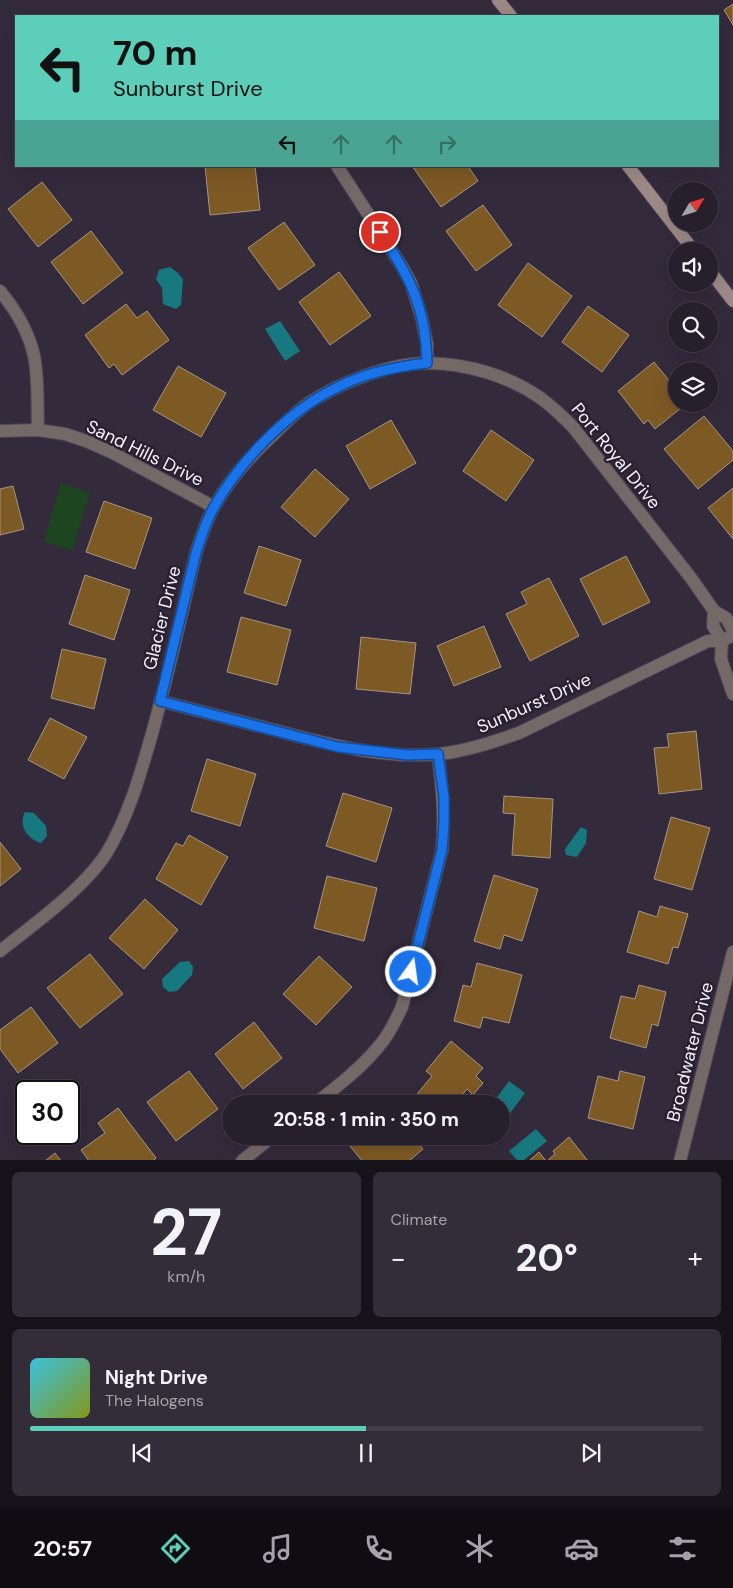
<!DOCTYPE html>
<html lang="en">
<head>
<meta charset="utf-8">
<style>
	body { margin:0; font-family:"DM Sans",sans-serif; background:#322d39; color:#f1f3f6; height:100vh; display:flex; flex-direction:column; font-size:19px; white-space:nowrap }
	* { box-sizing:border-box; margin:0 }
	p { font-size:16px; color:#a4a3aa }
	.icon { flex:none; width:28px; height:28px; fill:none; stroke:currentColor; stroke-width:2; stroke-linecap:round; stroke-linejoin:round }
	.map { position:relative; height:1160px; overflow:hidden }
	.panel { display:flex; flex-direction:column; gap:12px; padding:12px; background:#151219; flex:1 }
	.panel>* { flex:none }
	.hud { position:absolute; left:15px; top:15px; width:704px; height:152px; border-radius:0px; box-shadow:0 5px 20px #0002,0 0 0 1px #423e49; background:#5cceba; color:#111; overflow:hidden }
	.needle { width:32px; rotate:52deg }
	.fabs { position:absolute; left:668px; top:182px; display:grid; gap:10px }
	.fabs a { display:grid; place-items:center; width:50px; height:50px; border-radius:50%; background:#26202d; box-shadow:0 5px 20px #0002,0 0 0 1px #423e49; font-size:25px }
	.speed { position:absolute; left:15px; top:1080px; display:flex; gap:10px; font-size:25px; font-weight:700; text-align:center }
	.speed>* { display:grid; place-content:center; width:65px; height:65px; border-radius:50%; background:#26202d; box-shadow:0 5px 20px #0002,0 0 0 1px #423e49; line-height:1 }
	.speed .limit { border:2px solid #111; border-radius:8px; background:#fff; color:#111 }
	.pin { position:absolute; display:grid; place-items:center; width:42px; height:42px; color:#fff; margin:-21px; border:2px solid #fff; border-radius:50%; box-shadow:0 1px 5px #0007 }
	.me { position:absolute; width:55px; margin:-28px; rotate:14deg; stroke-linejoin:round; filter:drop-shadow(0 0 4px #0008) }
	.turn { display:flex; align-items:center; gap:18px; height:105px; padding:0 15px; font-size:22px }
	.turn .icon { width:65px; height:65px; stroke-width:2.5 }
	.turn b { display:block; font-size:35px; line-height:42px }
	.lanes { display:flex; align-items:center; height:48px; padding:0 15px; background:#0003; justify-content:center; gap:25px; direction:ltr }
	.lanes .off { opacity:.35 }
	.big { font-size:38px; font-weight:700; line-height:1.1 }
	.panel .widget { flex:1; display:flex; flex-direction:column; justify-content:center; gap:8px; min-width:0; padding:0 18px; border-radius:8px; background:#322d39 }
	.panel .dial { align-items:center; gap:0 }
	.dial b { font-size:65px; line-height:1 }
	.song { display:flex; align-items:center; gap:15px }
	.cover { width:60px; height:60px; border-radius:8px; background:linear-gradient(135deg,hsl(190 70% 55%),hsl(70 70% 35%)) }
	.played { height:5px; border-radius:2px; background:linear-gradient(90deg,#5cceba 50%,#423e49 50%) }
	.keys { display:flex; justify-content:space-around; direction:ltr }
	.heat { display:flex; justify-content:space-between; align-items:center; font-size:28px; direction:ltr }
	.panel .tiles { flex:1; display:grid; gap:12px; grid-template-columns:1fr 1fr }
	.widget:last-child { grid-column:span 2 }
	.trip { position:absolute; left:222px; top:1095px; width:288px; height:50px; border-radius:25px; background:#26202d; box-shadow:0 5px 20px #0002,0 0 0 1px #423e49; font-weight:700; line-height:50px; text-align:center }
	.dock { display:flex; height:80px; justify-content:space-around; align-items:center; background:#0f0d12; color:#a4a3aa }
	.dock .icon { width:35px; height:35px }
	.dock .current { color:#5cceba }
	.dock b { font-size:22px; color:#f1f3f6 }
	.map>svg:first-child { display:block }
</style>
</head>
<body>
<div class="map">
<svg width="733" height="1161" viewBox="0 0 733 1161">
	<rect width="100%" height="100%" fill="#332a3c"/>
	<!-- green -->
	<path fill="#1d451f" d="M61 483 90 493 72 551 44 541Z"/>
	<!-- water -->
	<g fill="#177880">
		<path d="M170 267 178 273 183 279 181 305 176 309 163 304 162 288 156 279 159 270Z"/>
		<path d="M280 321 300 351 285 361 265 329Z"/>
		<path d="M25 812 34 813 46 826 47 836 41 843C27 839 18 825 25 812Z"/>
		<path d="M581 827 587 830 586 843 577 857 566 855 565 849Z"/>
		<path d="M189 961 193 967 192 975 177 991 169 992 163 987 162 979 180 962Z"/>
		<path d="M509 1081 525 1093 502 1124 501 1104H492Z"/>
		<path d="M536 1129 547 1141 524 1160H517L509 1151Z"/>
	</g>
	<!-- building -->
	<g fill="#7d5924" stroke="#a69683">
		<path d="M733 4V25L724 10Z"/>
		<path d="M205 166H255L260 210 210 215Z"/>
		<path d="M412 166H468L478 181 441 207Z"/>
		<path d="M42 182 72 220 38 247 8 209Z"/>
		<path d="M483 205 512 245 476 271 446 231Z"/>
		<path d="M284 222 315 265 279 290 248 248Z"/>
		<path d="M91 231 123 273 83 304 51 262Z"/>
		<path d="M528 263 572 296 542 337 498 305Z"/>
		<path d="M339 272 371 316 330 345 299 302Z"/>
		<path d="M126 304 137 318 147 311 169 340 122 375 114 364 109 368 85 335Z"/>
		<path d="M588 306 629 335 602 372 562 342Z"/>
		<path d="M654 362 676 389V404H686L655 429 648 420 644 424 618 391Z"/>
		<path d="M178 366 226 393 201 437 153 410Z"/>
		<path d="M704 416 733 451V460L698 489 664 449Z"/>
		<path d="M391 420 416 463 370 489 346 446Z"/>
		<path d="M491 430 534 460 506 501 463 471Z"/>
		<path d="M315 469 349 499 315 537 281 507Z"/>
		<path d="M13 486 24 529 0 535V489Z"/>
		<path d="M733 488V539L708 508Z"/>
		<path d="M104 501 152 518 135 569 86 552Z"/>
		<path d="M259 546 301 560 286 606 244 593Z"/>
		<path d="M626 556 650 602 603 625 580 579Z"/>
		<path d="M85 575 130 590 114 640 69 624Z"/>
		<path d="M549 578 579 636 530 661 506 614 527 604 521 592Z"/>
		<path d="M241 617 291 630 277 685 227 672Z"/>
		<path d="M484 626 501 667 454 686 437 646Z"/>
		<path d="M361 637 416 643 410 694 356 689Z"/>
		<path d="M62 649 106 659 94 709 51 698Z"/>
		<path d="M50 718 87 737 64 779 28 760Z"/>
		<path d="M696 731 702 789 659 794 654 748 669 747 667 734Z"/>
		<path d="M207 759 256 774 240 826 191 811Z"/>
		<path d="M343 793 392 808 376 862 326 846Z"/>
		<path d="M504 796 553 799 550 858 512 855 515 814 503 813Z"/>
		<path d="M671 817 710 828 692 890 654 879Z"/>
		<path d="M189 835 228 857 201 905 156 879 176 843 183 846Z"/>
		<path d="M0 842 21 869 0 886Z"/>
		<path d="M494 875 538 889 522 941 504 935 500 949 474 941Z"/>
		<path d="M327 876 377 888 364 941 314 928Z"/>
		<path d="M145 899 178 930 144 969 109 938Z"/>
		<path d="M660 906 688 914 678 948 673 947 668 964 627 952 639 911 657 917Z"/>
		<path d="M90 954 123 994 80 1028 47 988Z"/>
		<path d="M319 956 352 987 316 1025 283 994Z"/>
		<path d="M477 963 522 975 509 1023 483 1017 480 1028 454 1021 463 985 471 987Z"/>
		<path d="M639 985 666 992 658 1026 652 1024 646 1048 610 1038 621 996 635 999Z"/>
		<path d="M31 1007 58 1043 18 1073 0 1049V1030Z"/>
		<path d="M254 1022 282 1058 243 1089 215 1054Z"/>
		<path d="M451 1041 483 1068 476 1076 483 1083 473 1095 467 1089 455 1104H419L413 1099 432 1076 426 1071Z"/>
		<path d="M189 1071 218 1109 176 1141 147 1102Z"/>
		<path d="M620 1071 645 1077 633 1129 588 1118 598 1076 618 1081Z"/>
		<path d="M118 1108 156 1158 153 1161H89L81 1150 105 1133 98 1123Z"/>
		<path d="M361 1136H412L423 1149 409 1161H362L350 1146Z"/>
		<path d="M569 1137 588 1161H547L555 1154 553 1151Z"/>
		<path d="M539 1152 546 1161H529Z"/>
		<path d="M55 1153 61 1161H45Z"/>
	</g>
	<g fill="none" stroke-linecap="round" stroke-linejoin="round">
		<defs>
			<g id="street">
				<path d="M337 166 401 265 411 283 421 315 427 344V363"/>
				<path d="M0 291C15 309 29 333 34 356 39 380 37 406 38 430"/>
				<path d="M0 431 38 430 65 434 86 441 111 452 214 507"/>
				<path d="M714 611 713 626 722 641 721 659 733 694"/>
				<path d="M160 701C200 711 239 721 278 731 330 745 384 759 439 754 467 751 493 742 519 733L708 641H722L733 635"/>
				<path d="M0 951C33 925 83 889 106 854 129 816 141 772 153 730 169 671 182 612 196 553 201 537 206 521 214 507 229 480 251 455 274 434 287 421 301 407 317 398 347 380 393 363 428 363 467 364 507 375 539 397 552 406 562 416 573 427L691 578 714 611 726 618 733 630"/>
				<path d="M315 1104C338 1086 365 1065 383 1041 391 1031 396 1019 402 1007L442 850C445 815 442 788 438 754"/>
				<path d="M242 1161 273 1136"/>
				<path d="M680 1161 733 952"/>
			</g>
			<g id="secondary">
				<path d="M498 0 511 16"/>
				<path d="M628 166 694 251"/>
				<path d="M709 270 733 301"/>
			</g>
		</defs>
		<!-- street casing -->
		<use href="#street" stroke="#4e4657" stroke-width="14"/>
		<!-- secondary casing -->
		<use href="#secondary" stroke="#4e4657" stroke-width="14"/>
		<!-- street -->
		<use href="#street" stroke="#756968" stroke-width="12"/>
		<!-- secondary -->
		<use href="#secondary" stroke="#9d8a87" stroke-width="12"/>
	</g>
	<g fill="none" stroke-linecap="round" stroke-linejoin="round">
		<defs>
			<path id="route" d="M380 232C410 277 426 307 427 363 395 367 364 373 336 388 288 411 240 461 214 507 206 521 201 537 196 553L160 701 338 747 408 755 438 754 444 797V824L442 850 411 972"/>
		</defs>
		<!-- route casing -->
		<use href="#route" stroke="#114b97" stroke-width="12"/>
		<!-- route -->
		<use href="#route" stroke="#1a73e8" stroke-width="9"/>
	</g>
	<g text-anchor="middle" stroke-width="5" stroke-linejoin="round" paint-order="stroke">
		<!-- street labels -->
		<g font-size="18" fill="#f4effa" stroke="#292031">
			<text transform="translate(145 453) rotate(26)" y="6">Sand Hills Drive</text>
			<text transform="translate(616 456) rotate(51)" y="6">Port Royal Drive</text>
			<text transform="translate(162 618) rotate(-76)" y="6">Glacier Drive</text>
			<text transform="translate(534 703) rotate(-24)" y="6">Sunburst Drive</text>
			<text transform="translate(690 1052) rotate(-76)" y="6">Broadwater Drive</text>
		</g>
	</g>
</svg>
<div class="fabs">
<a><svg class="needle" viewBox="-14 -14 28 28"><path d="M0-13l5 13h-10z" fill="#e53935"/><path d="M0 13l5-13h-10z" fill="#a4a3aa"/></svg></a>
<a><svg class="icon" aria-label="sound" viewBox="0 0 24 24"><path d="M4 9h4l5-4v14l-5-4H4zM17 9q2 3 0 6"/></svg></a>
<a><svg class="icon" aria-label="search" viewBox="0 0 24 24"><circle cx="10" cy="10" r="6"/><path d="M15 15l6 6"/></svg></a>
<a><svg class="icon" aria-label="layers" viewBox="0 0 24 24"><path d="M12 4l9 5-9 5-9-5zM3 14l9 5 9-5"/></svg></a>
</div>
<div class="speed"><div class="limit">30</div></div>
<div class="pin" style="left:380px;top:232px;background:#d93025"><svg class="icon" aria-label="arrive" viewBox="0 0 24 24"><path d="M6 21V4h12l-3 4 3 4H6"/></svg></div>
<svg class="me" style="left:411px;top:972px" viewBox="-20 -20 40 40"><circle r="17" fill="#1a73e8" stroke="#fff" stroke-width="3"/><path d="M0-11L8 9 0 5-8 9z" fill="#fff"/></svg>
<div class="trip">20:58 · 1 min · 350 m</div>
<div class="hud">
<div class="turn"><svg class="icon" aria-label="left" viewBox="0 0 24 24"><path d="M17 20v-9H6M10 6l-5 5 5 5"/></svg><div><b>70 m</b>Sunburst Drive</div></div>
<div class="lanes"><svg class="icon" aria-label="left" viewBox="0 0 24 24"><path d="M17 20v-9H6M10 6l-5 5 5 5"/></svg><svg class="icon off" aria-label="ahead" viewBox="0 0 24 24"><path d="M12 20V5M6 11l6-6 6 6"/></svg><svg class="icon off" aria-label="ahead" viewBox="0 0 24 24"><path d="M12 20V5M6 11l6-6 6 6"/></svg><svg class="icon off" aria-label="right" viewBox="0 0 24 24"><path d="M7 20v-9h11M14 6l5 5-5 5"/></svg></div>
</div>
</div>
<section class="panel">
<div class="tiles">
<div class="widget dial"><b>27</b><p>km/h</p></div>
<div class="widget"><p>Climate</p>
<div class="heat"><a>−</a><b class="big">20°</b><a>+</a></div>
</div>
<div class="widget">
<div class="song"><i class="cover"></i><div><b>Night Drive</b><p>The Halogens</p></div></div>
<div class="played"></div>
<div class="keys"><svg class="icon" aria-label="previous" viewBox="0 0 24 24"><path d="M18 5L8 12l10 7zM5 5v14"/></svg><svg class="icon" aria-label="pause" viewBox="0 0 24 24"><path d="M8 5v14M16 5v14"/></svg><svg class="icon" aria-label="next" viewBox="0 0 24 24"><path d="M6 5l10 7-10 7zM19 5v14"/></svg></div>
</div>
</div>
</section>
<nav class="dock">
<b>20:57</b>
<svg class="icon current" aria-label="directions" viewBox="0 0 24 24"><path d="M12 3l9 9-9 9-9-9zM9 14v-3h6M13 9l2 2-2 2"/></svg>
<svg class="icon" aria-label="music" viewBox="0 0 24 24"><path d="M9 18V5l10-2v13"/><circle cx="6" cy="18" r="3"/><circle cx="16" cy="16" r="3"/></svg>
<svg class="icon" aria-label="phone" viewBox="0 0 24 24"><path d="M5 4h4l2 5-3 2q2 4 5 5l2-3 5 2v4C11 20 4 13 5 4z"/></svg>
<svg class="icon" aria-label="climate" viewBox="0 0 24 24"><path d="M12 3v18M4 7l16 10M4 17L20 7"/></svg>
<svg class="icon" aria-label="car" viewBox="0 0 24 24"><path d="M5 17H2v-5l4-1 3-4h7l3 4 3 1v5h-3M9 17h6M6 11h13"/><circle cx="7" cy="17" r="2"/><circle cx="17" cy="17" r="2"/></svg>
<svg class="icon" aria-label="filters" viewBox="0 0 24 24"><path d="M4 7h16M4 17h16"/><circle cx="9" cy="7" r="2"/><circle cx="15" cy="17" r="2"/></svg>
</nav>
</body>
</html>
